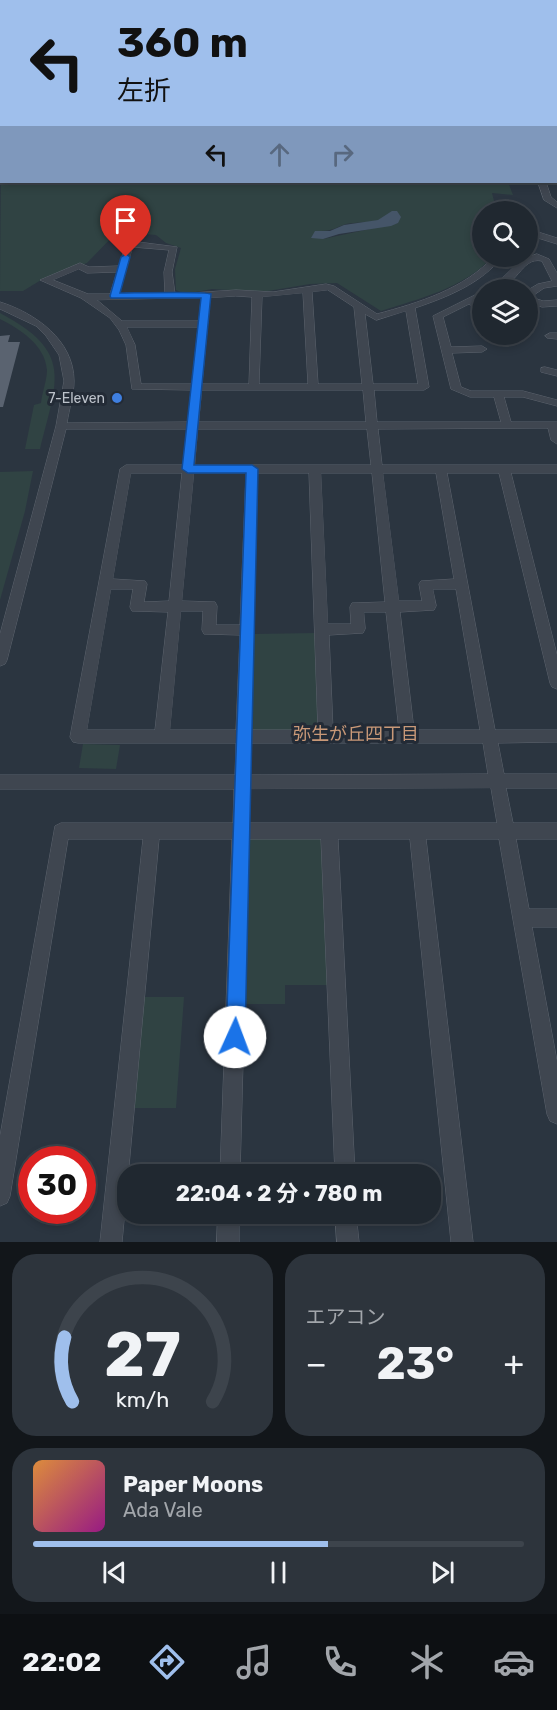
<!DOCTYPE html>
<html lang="ja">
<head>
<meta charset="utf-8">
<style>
	body { margin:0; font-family:Rubik,"Noto Sans JP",sans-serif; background:#2d343c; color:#f1f3f6; height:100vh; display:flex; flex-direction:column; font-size:22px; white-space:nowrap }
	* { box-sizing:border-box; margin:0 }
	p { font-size:20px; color:#a2a6ab }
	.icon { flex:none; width:33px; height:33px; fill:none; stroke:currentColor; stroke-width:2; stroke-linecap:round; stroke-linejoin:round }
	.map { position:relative; height:1242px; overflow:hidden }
	.details { display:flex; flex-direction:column; gap:12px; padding:12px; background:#12161a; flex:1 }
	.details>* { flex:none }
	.hud { position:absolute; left:0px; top:0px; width:558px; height:183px; box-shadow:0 3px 9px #0003,0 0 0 2px #3d444c; background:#9fbfec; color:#111; overflow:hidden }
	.controls { position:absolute; left:472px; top:201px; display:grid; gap:12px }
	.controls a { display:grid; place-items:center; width:66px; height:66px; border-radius:50%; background:#202830; box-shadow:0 3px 9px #0003,0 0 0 2px #3d444c; font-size:30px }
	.speed { position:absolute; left:18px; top:1146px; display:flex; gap:12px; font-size:30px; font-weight:700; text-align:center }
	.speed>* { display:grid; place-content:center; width:78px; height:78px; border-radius:50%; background:#202830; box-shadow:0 3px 9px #0003,0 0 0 2px #3d444c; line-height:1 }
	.speed .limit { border:9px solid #d22; background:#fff; color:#111 }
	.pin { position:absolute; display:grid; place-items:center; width:51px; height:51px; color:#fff; margin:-62px -26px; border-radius:50% 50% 50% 0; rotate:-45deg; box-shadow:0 0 6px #0007 }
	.pin .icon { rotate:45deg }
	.me { position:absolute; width:66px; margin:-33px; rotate:2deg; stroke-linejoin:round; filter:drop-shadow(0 0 4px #0008) }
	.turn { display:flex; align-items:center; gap:21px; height:126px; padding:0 18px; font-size:27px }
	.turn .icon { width:78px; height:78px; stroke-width:2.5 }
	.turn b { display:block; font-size:42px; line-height:51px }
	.lanes { display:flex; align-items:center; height:57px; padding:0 18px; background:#0003; justify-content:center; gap:30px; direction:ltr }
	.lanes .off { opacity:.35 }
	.big { font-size:45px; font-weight:700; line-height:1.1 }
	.details .widget { flex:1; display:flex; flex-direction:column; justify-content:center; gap:9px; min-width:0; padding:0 21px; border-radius:24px; background:#2d343c }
	.details .dial { align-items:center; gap:0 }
	.dial svg { height:156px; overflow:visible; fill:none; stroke:#3d444c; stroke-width:7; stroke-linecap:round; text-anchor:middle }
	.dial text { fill:#f1f3f6; stroke:none }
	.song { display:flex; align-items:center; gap:18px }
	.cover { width:72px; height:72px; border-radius:9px; background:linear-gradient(135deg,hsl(30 70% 55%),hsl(310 70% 35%)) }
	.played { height:6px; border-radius:3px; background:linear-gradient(90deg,#9fbfec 60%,#3d444c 60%) }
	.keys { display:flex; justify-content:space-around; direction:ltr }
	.heat { display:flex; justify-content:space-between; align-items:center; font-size:33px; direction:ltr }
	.details .tiles { flex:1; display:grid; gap:12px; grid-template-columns:1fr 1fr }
	.widget:last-child { grid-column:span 2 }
	.trip { position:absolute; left:117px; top:1164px; width:324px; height:60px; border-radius:24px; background:#202830; box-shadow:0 3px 9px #0003,0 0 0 2px #3d444c; font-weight:700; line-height:60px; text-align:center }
	.menu { display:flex; height:96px; justify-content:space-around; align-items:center; background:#0d1013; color:#a2a6ab }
	.menu .icon { width:42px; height:42px }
	.menu .on { color:#9fbfec }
	.menu b { font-size:27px; color:#f1f3f6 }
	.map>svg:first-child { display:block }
</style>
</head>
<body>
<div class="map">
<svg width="557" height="1242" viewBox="0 0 557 1242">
	<rect width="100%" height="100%" fill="#2b3540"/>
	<!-- green -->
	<g fill="#304343" fill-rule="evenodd">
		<path d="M1 146 2 182H508L513 195 492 193 495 205 519 211 483 212V256L492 257C465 288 418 299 381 311L337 283 310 284 262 292 212 289 185 294 176 290 175 269 181 248 166 243 156 235 121 232H117L87 263 46 277 23 291H0ZM388 214 398 223 323 239 322 231C332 231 337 227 346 224 359 221 379 225 388 214Z"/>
		<path d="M0 313C74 352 57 380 40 449H25L34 405 41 403C42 393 47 380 47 370 45 345 20 329 0 319Z"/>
		<path d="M33 471 25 511 0 600V472Z"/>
		<path d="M316 633 320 727 317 730H253L250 727 253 634Z"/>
		<path d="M83 744 120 745 116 769 79 768Z"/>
		<path d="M247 836H324L330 985H285V1004H243Z"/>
		<path d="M142 997H184L176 1108H131Z"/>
	</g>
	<!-- water -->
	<path fill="#455568" d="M392 211H397L401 217 398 223 391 226 339 234 323 239 311 238 315 231H330L344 225 378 220Z"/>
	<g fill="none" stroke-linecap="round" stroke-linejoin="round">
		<!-- river -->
		<g fill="#455568" fill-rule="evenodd">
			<rect x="556" y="7" width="1" height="4"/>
			<path d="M2 63V69L0 70V64Z"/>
		</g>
	</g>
	<!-- building -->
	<path fill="#5a6370" d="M10 335 8 342H20L3 407H0V336Z"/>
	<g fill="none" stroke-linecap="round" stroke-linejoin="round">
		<defs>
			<g id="minor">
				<path d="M105 0H111L104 2Z"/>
				<rect x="282" y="0" width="6" height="2"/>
				<path d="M435 0H441L435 2Z"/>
				<path d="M513 0 523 2H515Z"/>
				<rect x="556" y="10" width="1" height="4"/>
				<rect x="0" y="36" width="2" height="4"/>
				<rect x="0" y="83" width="2" height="4"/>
				<path d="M0 121H2L0 126Z"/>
				<rect x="556" y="121" width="1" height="4"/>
				<rect x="0" y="143" width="2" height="4"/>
				<rect x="556" y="168" width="1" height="5"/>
				<path d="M538 182H546L551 197 557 202V208L544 200Z"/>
				<path d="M538 232 557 238V244L538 238 528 241V235Z"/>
				<path d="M130 241 177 247 172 272 175 294 236 290 273 292 326 284 334 286 377 314C418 303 465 289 494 256H503C481 284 447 297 415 308L429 387 424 390H374L377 422H501L494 397H470L451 389 433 316 483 291V298L476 301 483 306V313L469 304 443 317 451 347 482 346 487 349 482 352 452 353 461 387 471 391H523L557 400V406L523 397H504L511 422H557V444L551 440 548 428 378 429 382 465H557V473H511L557 655V689L552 687 550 683 499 473H447L495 730H557V742L498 743 504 774H557V788H506L513 823H557V839H516L529 909H557V927H532L557 1061V1124L550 1121 547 1114 499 839H426L473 1242H451L410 839H338L355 1174H335L321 839H249L240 1174H220L232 839H159L122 1242H100L143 839H68L10 1196 7 1203 0 1206V1136L55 826 61 823H233L234 789H0V775H235L236 743H78L73 742 70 737 120 469 126 465H183L187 429H66L7 660 5 664 0 666V634L56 426 64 381 59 355 46 336 36 326 0 309V302C35 313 74 340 74 381 74 395 69 409 67 423L188 422 191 390 132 389 126 345 119 330 110 318 81 298 40 280 80 263 89 267 119 266 126 244ZM133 247 169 250 164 272 165 294H119ZM79 269 87 273 117 272 110 294H88L53 280ZM328 290 354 307 362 384H318L312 292ZM303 293 308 384H259L262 297ZM236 296 252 297 249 384H202L210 298ZM201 298 199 321H122L97 300ZM406 311 418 384H373L365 314 376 320ZM127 327H198L192 384H141L135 345ZM202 390H363L366 422H199ZM198 429H367L371 465H195ZM131 473H182L169 601 144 602 147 584 145 581 113 579ZM194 473H246L240 625H216L217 606 215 602 182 601ZM258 473H309L318 730H251ZM321 473H372L385 602 352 603 350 607 351 624H328ZM383 473H436L454 579 421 581 419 584 422 601H399ZM111 589H133L130 607 132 611 168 612 155 730H87ZM433 589H456L480 730H414L400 612 434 610 436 606ZM181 611H203L202 630 204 634 240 635 236 730H170ZM364 612H386L399 730H333L329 635 363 633 365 629ZM251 743H483L488 774 250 775ZM491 788 497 823H249L250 789Z"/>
				<path d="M537 254 549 259 557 273V286L544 288 531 297 543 301 557 300V306L542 307 528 302V290L538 284 552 281 542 261C520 256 518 290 490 290L521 260Z"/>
				<path d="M550 333H557V339L547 338 545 336Z"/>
				<path d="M545 367 557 370V376L541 372V368Z"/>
				<path d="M218 1214H239V1242H217Z"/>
				<path d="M335 1214H356L359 1242H337Z"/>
			</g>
			<g id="highway">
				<rect x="0" y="12" width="2" height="4"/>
				<rect x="556" y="22" width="1" height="4"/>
			</g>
		</defs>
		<!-- minor casing -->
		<use href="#minor" stroke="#5d646e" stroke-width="1"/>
		<!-- highway casing -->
		<use href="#highway" stroke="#49515b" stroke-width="1"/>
		<!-- minor -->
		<use href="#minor" fill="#3f4650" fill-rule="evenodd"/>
		<!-- highway -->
		<use href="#highway" fill="#756b5d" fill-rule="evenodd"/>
	</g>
	<!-- route -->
	<path fill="#1a73e8" stroke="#114b97" stroke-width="1.5" d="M126 254 130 257 120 293C133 293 206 291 211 294L194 465H252L258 469 245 1037 242 1044 235 1047 228 1044 226 1037 246 473H188L182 469 201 298H111L110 296 121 257Z"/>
	<!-- markers -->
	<circle fill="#3f7fe0" stroke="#232b36" stroke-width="2" cx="117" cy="398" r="6"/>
	<g text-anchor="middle" stroke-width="6" stroke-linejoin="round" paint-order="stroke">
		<!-- far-poi labels -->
		<g font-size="14" fill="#bcc2ca" stroke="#232b36" text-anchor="end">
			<text x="105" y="403">7-Eleven</text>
		</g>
		<!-- neighbourhood labels -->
		<g font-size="18" fill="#c99978" stroke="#232b36">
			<text x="356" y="740">弥生が丘四丁目</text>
		</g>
	</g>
</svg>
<div class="controls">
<a><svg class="icon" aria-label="search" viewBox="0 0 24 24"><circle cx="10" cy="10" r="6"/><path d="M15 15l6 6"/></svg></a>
<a><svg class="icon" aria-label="layers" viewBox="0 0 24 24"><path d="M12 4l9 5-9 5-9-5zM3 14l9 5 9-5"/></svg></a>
</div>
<div class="speed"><div class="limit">30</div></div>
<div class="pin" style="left:126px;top:257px;background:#d93025"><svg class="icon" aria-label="arrive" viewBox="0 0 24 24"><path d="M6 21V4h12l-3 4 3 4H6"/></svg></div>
<svg class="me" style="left:235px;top:1037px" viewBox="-20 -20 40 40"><circle r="19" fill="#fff"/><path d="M0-13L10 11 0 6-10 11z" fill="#1a73e8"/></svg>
<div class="trip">22:04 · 2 分 · 780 m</div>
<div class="hud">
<div class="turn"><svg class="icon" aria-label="left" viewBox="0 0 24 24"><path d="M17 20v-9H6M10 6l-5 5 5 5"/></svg><div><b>360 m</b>左折</div></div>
<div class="lanes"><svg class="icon" aria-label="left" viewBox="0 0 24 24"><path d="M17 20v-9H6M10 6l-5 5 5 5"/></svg><svg class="icon off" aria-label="ahead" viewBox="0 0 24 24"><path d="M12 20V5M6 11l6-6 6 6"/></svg><svg class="icon off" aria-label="right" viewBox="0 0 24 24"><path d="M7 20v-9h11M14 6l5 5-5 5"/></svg></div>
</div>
</div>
<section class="details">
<div class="tiles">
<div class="widget dial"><svg viewBox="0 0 100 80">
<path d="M14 69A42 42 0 1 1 86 69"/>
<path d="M14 69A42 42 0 0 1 10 36" stroke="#9fbfec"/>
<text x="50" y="56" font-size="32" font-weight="700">27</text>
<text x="50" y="72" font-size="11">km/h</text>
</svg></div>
<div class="widget"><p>エアコン</p>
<div class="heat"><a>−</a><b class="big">23°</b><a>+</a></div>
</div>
<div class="widget">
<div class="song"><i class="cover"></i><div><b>Paper Moons</b><p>Ada Vale</p></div></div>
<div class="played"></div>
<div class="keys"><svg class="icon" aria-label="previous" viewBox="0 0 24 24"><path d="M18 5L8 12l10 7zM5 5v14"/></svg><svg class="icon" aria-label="pause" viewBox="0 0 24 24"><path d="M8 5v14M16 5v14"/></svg><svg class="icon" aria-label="next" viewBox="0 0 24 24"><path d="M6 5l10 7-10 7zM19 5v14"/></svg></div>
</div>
</div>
</section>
<nav class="menu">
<b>22:02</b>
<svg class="icon on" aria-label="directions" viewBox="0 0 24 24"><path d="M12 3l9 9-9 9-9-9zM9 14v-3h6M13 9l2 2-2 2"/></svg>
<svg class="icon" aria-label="music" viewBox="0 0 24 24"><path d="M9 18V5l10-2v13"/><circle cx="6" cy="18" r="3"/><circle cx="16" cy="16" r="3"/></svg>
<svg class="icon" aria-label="phone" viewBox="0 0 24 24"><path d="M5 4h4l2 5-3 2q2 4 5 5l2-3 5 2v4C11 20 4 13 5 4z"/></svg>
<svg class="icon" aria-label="climate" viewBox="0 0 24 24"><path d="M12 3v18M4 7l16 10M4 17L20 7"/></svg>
<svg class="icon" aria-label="car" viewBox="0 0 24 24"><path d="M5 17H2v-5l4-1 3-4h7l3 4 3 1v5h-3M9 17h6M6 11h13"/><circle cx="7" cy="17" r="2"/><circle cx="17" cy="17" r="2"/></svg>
</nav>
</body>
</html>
